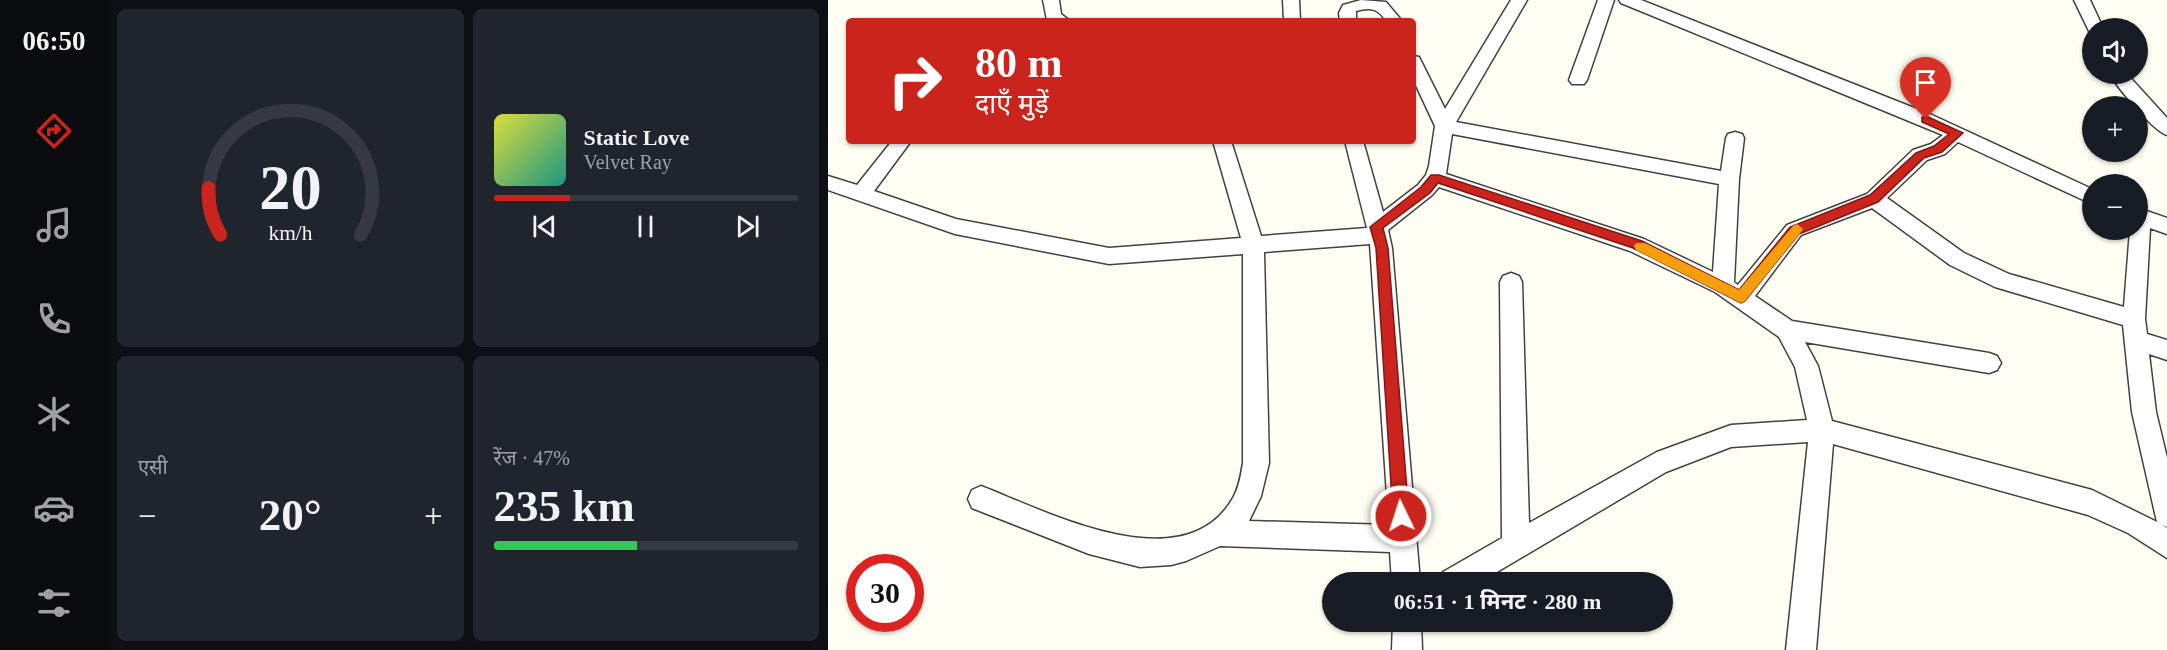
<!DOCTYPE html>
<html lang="hi">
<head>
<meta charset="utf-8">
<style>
	body { margin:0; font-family:"Times New Roman","Noto Sans Devanagari",serif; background:#20242c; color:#f1f3f6; height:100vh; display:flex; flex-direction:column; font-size:22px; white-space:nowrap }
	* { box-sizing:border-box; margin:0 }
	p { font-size:20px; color:#9ea1a6 }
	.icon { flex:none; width:33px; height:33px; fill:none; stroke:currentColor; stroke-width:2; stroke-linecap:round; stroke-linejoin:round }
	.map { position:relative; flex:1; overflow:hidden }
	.details { display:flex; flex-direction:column; gap:9px; padding:9px; background:#0d0f14; width:720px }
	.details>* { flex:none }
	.top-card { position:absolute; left:18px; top:18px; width:570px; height:126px; border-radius:6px; box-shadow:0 2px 4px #0004; background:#cb241c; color:#fff; overflow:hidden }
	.tools { position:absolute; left:1254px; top:18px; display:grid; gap:12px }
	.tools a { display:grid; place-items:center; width:66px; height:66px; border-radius:50%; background:#171b24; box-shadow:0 2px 4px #0004; font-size:30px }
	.speed { position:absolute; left:18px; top:554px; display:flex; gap:12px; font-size:30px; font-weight:700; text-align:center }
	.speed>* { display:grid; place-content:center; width:78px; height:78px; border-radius:50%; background:#171b24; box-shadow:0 2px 4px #0004; line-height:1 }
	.speed .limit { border:9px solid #d22; background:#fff; color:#111 }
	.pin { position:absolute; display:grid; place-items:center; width:51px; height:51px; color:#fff; margin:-62px -26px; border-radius:50% 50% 50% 0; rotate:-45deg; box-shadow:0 0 6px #0007 }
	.pin .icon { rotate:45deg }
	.me { position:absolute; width:66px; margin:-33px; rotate:356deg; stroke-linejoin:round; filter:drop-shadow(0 0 4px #0008) }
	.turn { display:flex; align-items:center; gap:21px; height:126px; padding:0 30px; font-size:27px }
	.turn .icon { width:78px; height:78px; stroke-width:2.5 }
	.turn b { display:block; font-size:42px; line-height:51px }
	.big { font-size:45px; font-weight:700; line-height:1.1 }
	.details .card { flex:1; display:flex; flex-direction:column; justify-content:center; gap:9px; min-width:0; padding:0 21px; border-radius:9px; background:#20242c }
	.details .dial { align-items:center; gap:0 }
	.dial svg { height:156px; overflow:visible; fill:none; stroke:#363941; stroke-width:7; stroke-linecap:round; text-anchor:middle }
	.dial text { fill:#f1f3f6; stroke:none }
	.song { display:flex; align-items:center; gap:18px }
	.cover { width:72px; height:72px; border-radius:9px; background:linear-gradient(135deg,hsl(60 70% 55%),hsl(170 70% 35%)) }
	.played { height:6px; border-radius:3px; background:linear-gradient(90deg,#cb241c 25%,#363941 25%) }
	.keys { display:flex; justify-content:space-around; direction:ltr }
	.heat { display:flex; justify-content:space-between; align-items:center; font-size:33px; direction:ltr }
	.charge { height:9px; border-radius:4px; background:linear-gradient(90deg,#34c759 47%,#363941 0) }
	.details .tiles { flex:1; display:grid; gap:9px; grid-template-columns:repeat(2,1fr) }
	.trip { position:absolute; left:494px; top:572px; width:351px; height:60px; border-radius:30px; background:#171b24; box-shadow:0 2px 4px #0004; font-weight:700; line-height:60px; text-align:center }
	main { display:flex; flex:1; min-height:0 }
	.tabs { display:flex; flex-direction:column; width:108px; justify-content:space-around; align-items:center; background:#090b0e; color:#9ea1a6 }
	.tabs .icon { width:42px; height:42px }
	.tabs .current { color:#cb241c }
	.tabs b { font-size:27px; color:#f1f3f6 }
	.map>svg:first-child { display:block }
</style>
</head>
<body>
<main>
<nav class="tabs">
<b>06:50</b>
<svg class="icon current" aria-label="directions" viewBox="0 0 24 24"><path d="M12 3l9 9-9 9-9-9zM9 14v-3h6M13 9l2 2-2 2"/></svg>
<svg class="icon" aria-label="music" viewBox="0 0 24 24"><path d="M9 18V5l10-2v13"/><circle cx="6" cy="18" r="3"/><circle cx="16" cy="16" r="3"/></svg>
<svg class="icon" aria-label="phone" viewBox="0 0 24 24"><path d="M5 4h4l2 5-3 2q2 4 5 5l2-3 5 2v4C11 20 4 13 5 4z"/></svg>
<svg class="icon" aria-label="climate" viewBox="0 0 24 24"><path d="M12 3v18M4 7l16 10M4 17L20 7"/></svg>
<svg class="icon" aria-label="car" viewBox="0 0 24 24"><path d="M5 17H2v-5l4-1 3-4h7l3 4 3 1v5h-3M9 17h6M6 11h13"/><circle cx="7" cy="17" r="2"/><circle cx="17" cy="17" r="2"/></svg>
<svg class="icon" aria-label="filters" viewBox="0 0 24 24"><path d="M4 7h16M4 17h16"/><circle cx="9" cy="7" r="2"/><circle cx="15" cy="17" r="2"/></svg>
</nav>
<section class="details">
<div class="tiles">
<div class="card dial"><svg viewBox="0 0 100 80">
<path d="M14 69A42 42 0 1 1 86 69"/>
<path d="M14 69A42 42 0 0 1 8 45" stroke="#cb241c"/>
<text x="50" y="56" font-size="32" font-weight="700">20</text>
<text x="50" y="72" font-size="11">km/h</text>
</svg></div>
<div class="card">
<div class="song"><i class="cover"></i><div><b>Static Love</b><p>Velvet Ray</p></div></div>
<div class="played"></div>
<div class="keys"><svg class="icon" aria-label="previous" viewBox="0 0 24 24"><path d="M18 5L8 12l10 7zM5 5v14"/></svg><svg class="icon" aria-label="pause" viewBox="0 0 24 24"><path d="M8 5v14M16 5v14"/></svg><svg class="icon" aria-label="next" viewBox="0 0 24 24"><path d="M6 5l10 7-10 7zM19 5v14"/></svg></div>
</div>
<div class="card"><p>एसी</p>
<div class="heat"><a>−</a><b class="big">20°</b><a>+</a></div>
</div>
<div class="card"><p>रेंज · 47%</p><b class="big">235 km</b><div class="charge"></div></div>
</div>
</section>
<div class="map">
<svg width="1339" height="650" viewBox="0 0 1339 650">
	<rect width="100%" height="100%" fill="#fffef2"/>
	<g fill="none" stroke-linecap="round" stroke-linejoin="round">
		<defs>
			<g id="minor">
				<path d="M215 0H231L233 14 242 21 219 20Z"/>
				<path d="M455 0H471L472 21H456Z"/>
				<path d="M533 0 558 2 574 21H558C550 8 542 7 528 11V21H512L511 13 515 5Z"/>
				<path d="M683 0H699L628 122 893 171 898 138 900 134 907 132 914 134 916 138 911 179 906 282 910 285 959 225 1039 194 1085 150 1103 144 1115 135 793 3 791 0H813L1104 115 1264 189V204L1130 142 1117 154 1099 160 1059 198 1136 253 1181 274 1296 307 1302 230H1310V208L1339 218V234L1322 228 1317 319 1319 334 1339 340V360L1321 354 1328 412 1339 458V527L1334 525 1339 528V558L1300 533 1260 515 1005 444 988 650H958L980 442 903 447 838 472 652 582H611L615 572 674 538 672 282 675 276 683 273 691 276 694 282 701 523 829 452 903 425 979 420 967 367 951 337 887 292 802 251 611 187 604 195 560 230 564 248 592 582H564L562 552 392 546 358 561 343 565 312 567 261 554 144 508 140 499 144 490 153 486C218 511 356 584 405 498 411 488 413 475 415 463V254L281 264 127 234 0 190V176L29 185 64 141H83L46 191 128 219 281 248 413 238 385 141H403L433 236 539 228 517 141H535L555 212 590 185 598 175 601 166 607 126 585 79V56L591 57 617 109ZM624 134 891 184 885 272 816 239 618 174ZM1044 208 1122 265 1167 287 1295 325 1304 412 1329 522 1264 490 1004 421 990 366 977 342 1161 373 1169 370 1173 363 1169 356 1161 353 964 321 927 296 973 235ZM542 244 561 525 421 521 433 496 441 463 436 252Z"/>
				<path d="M770 0H786L759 80 756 84H744L741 80Z"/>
				<path d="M1246 0H1262L1275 28H1264V32L1261 31Z"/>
				<path d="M1282 74H1299L1339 118V135C1326 132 1288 86 1282 74Z"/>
				<path d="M565 621H593L594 650H564Z"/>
			</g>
		</defs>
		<!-- minor casing -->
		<use href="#minor" stroke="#424242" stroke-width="3"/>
		<!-- minor -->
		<use href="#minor" fill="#fff" fill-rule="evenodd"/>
	</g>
	<!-- route -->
	<path fill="#cb241c" stroke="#841712" stroke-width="1.5" d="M1098 116 1135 133 1114 152 1096 158 1050 202 971 234 917 301 913 303 805 248 610 183 602 193 555 228 560 248 581 516 579 522 573 524 568 522 565 516 548 248 542 227 593 187 603 175H611L814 241 911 290 962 227 1042 195 1088 153 1106 146 1121 134 1094 122V117Z"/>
	<!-- slow -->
	<path fill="#f59e0b" d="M969 224 975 229 973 232 917 301 913 303 808 250 806 246 808 243H817L911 290 965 226Z"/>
</svg>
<div class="tools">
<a><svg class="icon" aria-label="sound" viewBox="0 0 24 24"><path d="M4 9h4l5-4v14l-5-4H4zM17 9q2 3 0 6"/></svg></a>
<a>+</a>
<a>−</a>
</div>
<div class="speed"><div class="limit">30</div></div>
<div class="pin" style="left:1098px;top:119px;background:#d93025"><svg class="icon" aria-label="arrive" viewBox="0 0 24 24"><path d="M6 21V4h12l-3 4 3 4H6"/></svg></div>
<svg class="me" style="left:573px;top:516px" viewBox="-20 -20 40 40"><circle r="17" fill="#cb241c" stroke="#fff" stroke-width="3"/><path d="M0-11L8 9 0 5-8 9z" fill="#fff"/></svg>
<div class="trip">06:51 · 1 मिनट · 280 m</div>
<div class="top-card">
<div class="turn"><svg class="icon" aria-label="right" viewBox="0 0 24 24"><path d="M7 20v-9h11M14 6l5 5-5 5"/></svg><div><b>80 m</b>दाएँ मुड़ें</div></div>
</div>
</div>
</main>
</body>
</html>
